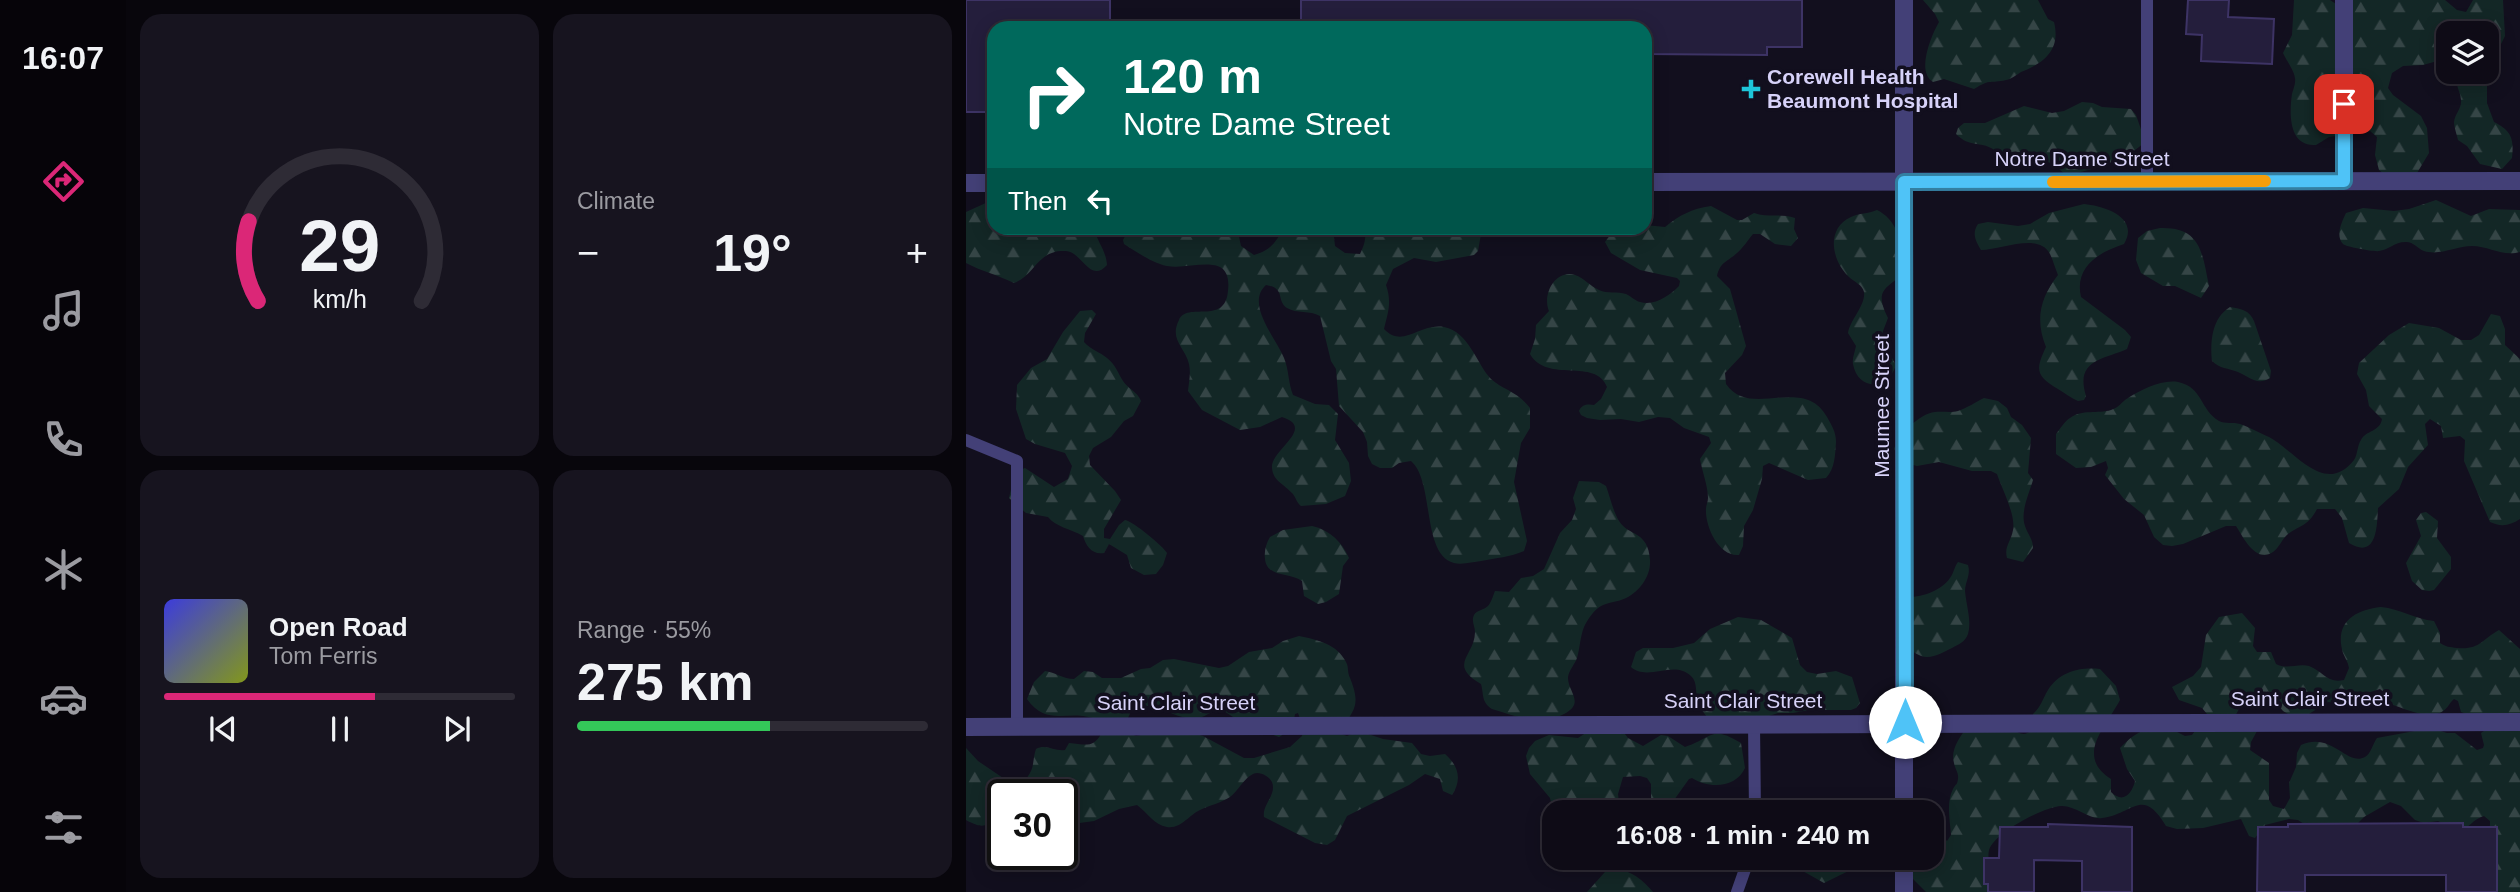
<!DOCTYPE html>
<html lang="en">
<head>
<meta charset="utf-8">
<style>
	body { margin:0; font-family:Arial,sans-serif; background:#17141f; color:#f1f3f6; height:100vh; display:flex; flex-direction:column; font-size:26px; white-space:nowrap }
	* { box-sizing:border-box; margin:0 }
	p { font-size:23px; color:#9b9ba1 }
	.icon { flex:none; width:38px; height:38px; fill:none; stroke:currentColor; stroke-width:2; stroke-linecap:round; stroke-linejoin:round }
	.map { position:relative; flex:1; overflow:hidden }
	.side { display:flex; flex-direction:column; gap:14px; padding:14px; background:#08060c; width:840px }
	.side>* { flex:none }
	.banner { position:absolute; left:21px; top:21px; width:665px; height:214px; border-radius:21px; box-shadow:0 4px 18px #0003,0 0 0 2px #2e2b35; background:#00695c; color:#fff; overflow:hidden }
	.controls { position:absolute; left:1470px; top:21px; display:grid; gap:14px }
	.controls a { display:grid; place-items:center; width:63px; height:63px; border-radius:14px; background:#0e0b16; box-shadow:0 4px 18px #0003,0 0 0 2px #2e2b35; font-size:35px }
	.speed { position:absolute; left:21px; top:779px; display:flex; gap:14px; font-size:35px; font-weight:700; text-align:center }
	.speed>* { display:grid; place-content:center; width:91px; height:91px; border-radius:50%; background:#0e0b16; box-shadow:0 4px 18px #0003,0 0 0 2px #2e2b35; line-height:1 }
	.speed .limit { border:4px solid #111; border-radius:10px; background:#fff; color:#111 }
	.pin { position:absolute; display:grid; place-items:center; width:60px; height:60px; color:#fff; margin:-30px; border-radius:14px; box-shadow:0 4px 10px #0006 }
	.me { position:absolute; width:77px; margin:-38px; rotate:0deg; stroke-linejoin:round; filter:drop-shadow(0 0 5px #0008) }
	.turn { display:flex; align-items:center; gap:24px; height:147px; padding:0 21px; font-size:32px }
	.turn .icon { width:91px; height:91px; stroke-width:2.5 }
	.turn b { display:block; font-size:49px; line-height:60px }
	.then { display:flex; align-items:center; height:66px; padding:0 21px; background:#0003; gap:14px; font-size:26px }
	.big { font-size:52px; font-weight:700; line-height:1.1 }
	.side .widget { flex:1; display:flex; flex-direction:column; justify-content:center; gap:10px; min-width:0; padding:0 24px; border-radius:21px; background:#17141f }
	.side .dial { align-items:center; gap:0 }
	.dial svg { height:182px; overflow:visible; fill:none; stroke:#2e2b35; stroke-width:7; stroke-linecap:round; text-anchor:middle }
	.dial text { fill:#f1f3f6; stroke:none }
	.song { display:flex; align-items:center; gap:21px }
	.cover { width:84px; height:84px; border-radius:10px; background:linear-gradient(135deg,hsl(240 70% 55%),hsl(70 70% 35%)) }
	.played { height:7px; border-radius:4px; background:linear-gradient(90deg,#db2777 60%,#2e2b35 60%) }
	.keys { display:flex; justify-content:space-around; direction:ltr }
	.heat { display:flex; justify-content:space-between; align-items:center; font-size:38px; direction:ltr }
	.charge { height:10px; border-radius:5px; background:linear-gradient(90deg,#34c759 55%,#2e2b35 0) }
	.side .tiles { flex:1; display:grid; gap:14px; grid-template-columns:repeat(2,1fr) }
	.trip { position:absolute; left:576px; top:800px; width:402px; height:70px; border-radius:21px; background:#0e0b16; box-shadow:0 4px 18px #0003,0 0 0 2px #2e2b35; font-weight:700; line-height:70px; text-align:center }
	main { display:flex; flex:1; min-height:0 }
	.tabs { display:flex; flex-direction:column; width:126px; justify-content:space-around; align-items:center; background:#060409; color:#9b9ba1 }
	.tabs .icon { width:49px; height:49px }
	.tabs .on { color:#db2777 }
	.tabs b { font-size:32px; color:#f1f3f6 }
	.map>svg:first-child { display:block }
</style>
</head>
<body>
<main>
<nav class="tabs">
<b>16:07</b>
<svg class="icon on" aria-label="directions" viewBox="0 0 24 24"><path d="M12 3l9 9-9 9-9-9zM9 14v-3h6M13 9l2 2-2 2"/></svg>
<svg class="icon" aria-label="music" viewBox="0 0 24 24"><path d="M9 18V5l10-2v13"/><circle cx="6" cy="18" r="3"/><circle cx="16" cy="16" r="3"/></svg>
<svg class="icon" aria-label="phone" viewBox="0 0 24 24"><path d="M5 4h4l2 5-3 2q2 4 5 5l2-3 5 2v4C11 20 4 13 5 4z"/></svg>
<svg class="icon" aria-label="climate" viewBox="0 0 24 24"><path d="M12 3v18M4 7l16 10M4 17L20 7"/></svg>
<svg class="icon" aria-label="car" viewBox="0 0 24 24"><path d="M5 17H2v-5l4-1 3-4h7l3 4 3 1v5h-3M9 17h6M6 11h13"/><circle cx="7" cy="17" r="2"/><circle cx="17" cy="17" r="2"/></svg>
<svg class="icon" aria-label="filters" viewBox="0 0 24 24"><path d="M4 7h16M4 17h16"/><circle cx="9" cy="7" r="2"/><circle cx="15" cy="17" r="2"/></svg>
</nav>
<section class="side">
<div class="tiles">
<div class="widget dial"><svg viewBox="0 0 100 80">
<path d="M14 69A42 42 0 1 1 86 69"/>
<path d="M14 69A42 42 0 0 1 10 34" stroke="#db2777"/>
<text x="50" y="56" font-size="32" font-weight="700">29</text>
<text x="50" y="72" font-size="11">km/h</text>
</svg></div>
<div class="widget"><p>Climate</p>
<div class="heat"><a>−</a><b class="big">19°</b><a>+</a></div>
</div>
<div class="widget">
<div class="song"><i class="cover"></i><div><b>Open Road</b><p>Tom Ferris</p></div></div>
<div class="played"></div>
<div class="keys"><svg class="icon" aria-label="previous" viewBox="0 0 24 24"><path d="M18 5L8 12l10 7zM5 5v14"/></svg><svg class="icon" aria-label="pause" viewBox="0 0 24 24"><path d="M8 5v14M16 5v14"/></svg><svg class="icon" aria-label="next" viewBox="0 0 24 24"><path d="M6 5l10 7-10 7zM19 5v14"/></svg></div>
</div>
<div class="widget"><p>Range · 55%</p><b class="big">275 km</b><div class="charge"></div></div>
</div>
</section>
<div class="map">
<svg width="1554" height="892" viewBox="0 0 1554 892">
	<defs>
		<pattern id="forest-firs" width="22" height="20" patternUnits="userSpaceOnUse" patternTransform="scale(1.75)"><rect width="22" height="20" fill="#132726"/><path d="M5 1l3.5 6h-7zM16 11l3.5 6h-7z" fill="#354546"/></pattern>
	</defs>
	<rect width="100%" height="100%" fill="#120f1e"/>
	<!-- forest -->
	<g fill="url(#forest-firs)" fill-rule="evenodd">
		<path d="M957 0H1072L1082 19 1088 22C1095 50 1078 63 1055 72 1050 75 1046 79 1040 80 1023 84 1026 78 1008 89L978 79 967 82C950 72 965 36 973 22L969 14Z"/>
		<path d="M1328 0H1364L1373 6 1379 0H1479L1491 10 1500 12 1507 0H1537L1539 36 1528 58 1521 83V103L1528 122C1546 131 1548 139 1546 158L1536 169 1514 164 1501 146 1492 140C1491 135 1488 127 1488 122 1489 114 1496 108 1495 100 1494 88 1488 87 1492 72H1521V33H1482V58L1457 65 1437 66 1426 73 1422 88 1427 95 1455 116 1461 128 1463 153 1451 173 1419 175 1413 170 1409 155 1411 137 1404 131 1363 137 1350 145C1323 147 1323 115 1326 94 1327 90 1330 83 1329 78 1328 70 1320 60 1317 53L1326 35Z"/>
		<path d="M1116 102 1127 103 1136 107 1165 109 1170 115 1179 141C1166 158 1121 172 1100 175L1087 164 1077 160 1061 168 1052 166 1048 169C1038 165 1035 155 1027 149 1014 141 1004 148 990 134L992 128 998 123H1019L1058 106 1086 113 1098 111Z"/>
		<path d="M1470 200 1505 216 1523 209 1554 210V252C1537 257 1523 246 1506 246 1490 246 1474 256 1458 251 1451 248 1447 241 1439 242 1429 242 1422 250 1413 251 1409 252 1380 247 1377 244 1369 235 1376 222 1380 213L1397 208 1428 211 1443 209Z"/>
		<path d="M22 202H28V228H128C131 242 140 250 141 265 124 284 116 252 100 251 71 249 69 276 48 283 32 275 15 271 0 263V212Z"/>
		<path d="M1118 204C1138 206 1174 217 1158 244 1133 252 1108 267 1115 297L1159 330 1165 337 1161 349C1136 360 1109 360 1120 396L1118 400 1112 401C1105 398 1099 393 1092 389 1070 376 1069 370 1080 347 1069 320 1074 298 1092 275 1089 268 1087 260 1084 254 1073 232 1035 250 1015 250 1009 240 1006 233 1012 224L1022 222 1052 226 1064 224 1083 213Z"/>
		<path d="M745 206 771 220H776L788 213C802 218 814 213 829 218L828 229 832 238 825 246 809 244 794 234H787C782 240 777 248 771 253 761 262 754 262 751 276L764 289 780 346 776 355 759 373 760 384C785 420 837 374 861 417 866 426 870 432 870 442 869 456 869 468 860 478L842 480 803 463 797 466 796 479 787 510 778 526 777 546 773 555C753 557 739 527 740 509 740 505 742 502 742 498 742 486 736 471 734 459L745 443 743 437 718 428 704 418 692 417 673 422 655 419 634 420 621 418 615 415 613 411C616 404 622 404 628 405L635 399 641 387C630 357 581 384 564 354L569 339 570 325 583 311C576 295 589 269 609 275 618 278 624 286 633 290 641 294 651 291 660 294 665 296 669 301 674 302 689 306 703 296 713 286L714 281 711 278 674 270 645 253 639 242C649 226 662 228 679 228V225L699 227C714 215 725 209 745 206Z"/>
		<path d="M911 210C935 222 935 248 940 272 919 289 908 290 922 318L917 331 916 340 930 365C922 391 892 391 887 364 886 358 889 352 890 346L882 333C884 320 900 305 898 292 896 284 888 282 883 277 866 261 859 229 885 217 893 213 902 214 911 210Z"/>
		<path d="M169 228H271L275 246 288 255C305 250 309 243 318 228H367L369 246 379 253 394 254C399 244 400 238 399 228H513L515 234 512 251 508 255 470 262 448 258 427 269 420 285C426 303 422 312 418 329 437 349 453 323 478 327 503 332 510 363 525 379 537 390 551 391 564 408V428L555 443 548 482 561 541 558 551C544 557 530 558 515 561 507 562 496 565 488 563 455 554 469 482 445 461L433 463 426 468H414L406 464 402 456 401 442 397 432 373 406 370 369 365 361 354 316C344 310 331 314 321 308 310 301 320 288 300 285 279 304 310 338 318 358 323 370 322 382 327 395L349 404 363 405 372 414 369 440 383 463 385 481 379 496 360 504 335 506C330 502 330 497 326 493 318 484 307 481 306 468 304 450 351 428 316 417L294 427 274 430 236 410 222 391C223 382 225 373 223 364 219 347 203 340 213 320 221 301 259 326 262 291 267 249 224 271 201 266 186 263 171 252 158 244L157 240 163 229Z"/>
		<path d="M1194 228C1235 227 1236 252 1243 286L1235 298 1209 286H1197L1175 273 1170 260 1172 238 1181 231Z"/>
		<path d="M1264 307C1276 309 1283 310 1288 321L1305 371 1304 378C1291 386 1284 377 1272 372 1262 368 1254 369 1246 361 1244 341 1246 318 1264 307Z"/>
		<path d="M126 310 130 314 119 333 118 342C125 350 134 352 141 358 149 364 152 373 157 381 162 389 171 391 175 401L167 416 158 421 145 437 127 448 123 456 124 465 149 491 155 500 138 529V538L144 539 153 525 159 520C167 521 198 547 201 553L197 565 190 574 178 575 165 568 161 555 143 544 138 553C126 555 120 546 117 536 105 529 90 527 82 517L60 513 43 498 49 472 59 468 88 487 102 479 106 466 99 453 69 444 60 439 50 409 51 385 65 368 81 359 97 332 114 311Z"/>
		<path d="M1525 314 1534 316 1539 329V345L1554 359V519C1543 526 1535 527 1524 522L1498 461 1499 440 1494 436 1477 438 1475 426 1464 419 1459 424 1462 445 1442 467 1433 489 1412 508C1411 526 1411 560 1383 543L1376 518 1369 509H1351C1342 526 1336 524 1322 534 1316 539 1313 548 1307 552 1290 564 1277 537 1270 526H1260L1217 544 1206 546 1197 545 1188 537 1178 515 1158 499 1139 475 1142 468 1140 461 1125 467 1110 468 1090 454V434C1094 429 1099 421 1104 418 1116 409 1132 414 1145 410 1154 407 1155 402 1162 398 1174 390 1197 379 1212 382 1237 387 1234 410 1253 421 1259 424 1267 422 1274 424 1283 427 1294 433 1303 437 1329 451 1359 497 1388 460 1392 454 1391 446 1395 440 1400 430 1414 432 1416 419L1403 406 1400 390 1391 374 1393 363 1423 335 1443 323 1473 328 1495 340H1505L1513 335Z"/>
		<path d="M1018 398 1032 401 1041 408 1045 417 1056 425 1065 438 1062 473 1067 480C1063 494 1054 512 1059 526 1062 535 1067 539 1067 548L1057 562 1041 558C1038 546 1045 542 1047 530 1050 515 1036 489 1031 474L1025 471H1006L973 462 951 466 936 462 928 449C933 434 953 414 969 412 977 411 984 413 992 411 1001 408 1010 402 1018 398Z"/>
		<path d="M613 481 633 482 640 486C644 497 647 511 653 521 663 537 682 530 684 560 685 576 674 591 660 598 652 602 642 602 635 606 629 609 621 620 618 627 614 637 614 648 611 658 609 664 603 670 602 677 601 691 620 703 598 714 575 727 549 716 526 709 515 702 518 694 515 684 481 664 509 656 509 632 509 626 505 621 508 615 511 610 518 610 522 606 525 603 527 596 529 591L543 592 555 578 567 576 578 569 594 533 606 520 610 509 607 498Z"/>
		<path d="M1460 512 1472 521 1471 538 1485 557V569L1468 590 1463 591 1456 590 1446 581 1440 563 1455 536 1450 520 1455 513Z"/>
		<path d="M346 526C364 530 376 542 383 558L377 566 373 594 360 602 352 604 338 596 336 581C323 572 301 578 299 559 298 551 300 544 304 537L317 530Z"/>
		<path d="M992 562 1002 565C1005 575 999 582 999 591 1000 605 1006 621 1002 634 999 642 993 644 986 648 979 651 970 657 961 657 946 657 928 634 929 619 929 610 937 604 943 597 957 597 976 590 984 578 988 573 988 567 992 562Z"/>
		<path d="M1415 607C1434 609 1449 619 1468 621L1474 633V643C1480 647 1483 647 1491 648 1514 650 1515 640 1533 630L1554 649V892H1523L1524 821 1518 816C1507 819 1503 828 1493 832L1472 821 1458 823 1449 820 1435 806 1424 802 1398 817 1384 831 1352 833 1332 820 1323 819 1299 825 1289 838 1283 836 1275 819 1237 828 1211 829 1200 826C1176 786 1168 814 1136 818 1123 820 1109 805 1095 806 1077 807 1028 833 1023 850 1020 863 1029 880 1033 892H960L943 875 937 858H966V824L981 841 985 835C984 820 980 803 987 789 990 783 991 786 992 779 993 773 989 769 988 763 984 750 994 737 1001 727 1011 725 1027 720 1036 722 1047 726 1054 741 1066 730L1067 714C1075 707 1077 698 1082 690 1094 671 1115 667 1134 669L1150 686 1154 700C1139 728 1109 756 1145 779V792C1157 804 1166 794 1169 781L1161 769 1154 748C1172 729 1183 728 1208 723L1211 732 1219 736 1226 735 1241 714 1236 708 1213 700 1206 687 1227 676 1235 667 1240 635 1253 617 1276 613 1289 628 1287 646 1291 652H1305L1310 664C1321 670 1332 663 1343 666 1357 671 1361 684 1378 680L1383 668C1382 662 1379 658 1377 653 1368 623 1388 610 1415 607ZM1414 689 1420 694 1427 705C1440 709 1465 721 1477 711 1482 708 1484 702 1488 699L1492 701 1495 712 1509 717 1518 731 1515 733 1518 745 1517 748 1511 750 1489 733H1481L1465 728 1411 738C1407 743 1405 754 1399 757 1381 767 1366 731 1335 745L1331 753 1330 767 1323 783 1324 798 1318 809 1307 806 1303 800V763L1284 750 1285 742 1291 731 1268 718 1273 709 1292 693 1304 695 1317 711 1327 717H1338L1362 702 1380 704 1398 694Z"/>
		<path d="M772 617 795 620 826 638 834 665 841 672 851 674 870 671 886 677 894 703 890 708 885 710H843L827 713H812L797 718 741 717C738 713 734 708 732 703 729 694 732 682 725 676 708 659 682 682 665 667L670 652 677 648H707L728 643 744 629Z"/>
		<path d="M333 636C352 640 371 644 380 662 383 667 381 672 384 678 387 686 391 696 389 705 386 717 378 721 375 734L381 736 393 731 417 739 446 743 455 754 464 756 479 754C493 766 496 780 486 795L477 791 474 779 459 774 443 785 381 816 369 840 361 845 349 843 298 817C296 804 311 795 306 782 303 776 293 771 287 774 278 778 272 791 264 797 255 803 244 805 234 810 223 815 215 829 201 827 188 825 182 813 171 805L153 809 128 821 106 824 96 818V794H51C55 784 59 782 64 773 68 767 67 757 70 749 80 743 89 752 99 750L103 743C118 744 127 749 135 734L131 720C105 707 82 729 61 699L68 682 79 671C89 672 97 679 108 679L118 671 127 672 136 678H155L175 669 184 668 197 660 208 659 253 668 262 666 283 652 306 648 317 641ZM188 705C200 711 219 721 233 718 241 716 246 710 255 709L279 725 313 737 326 729 329 714 332 713 338 729 336 736 324 747 288 758H278L237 736 212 728 170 736 165 734 160 726C164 706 170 708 188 705Z"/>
		<path d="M652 725 662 738 677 746 695 735 702 736 719 747C748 737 745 725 775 743L779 768C770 788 743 789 726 778L723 779 703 807 695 812 685 809V784L681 778 674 776 657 777 652 794 654 812 588 814 584 798 564 774 560 756 563 748 569 741 583 735 612 738 629 727Z"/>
		<path d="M0 748 12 761 40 780 42 794H37V805C21 817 27 835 0 820Z"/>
		<path d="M818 858H909L858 883 819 861Z"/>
		<path d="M650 869C666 871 677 880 687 892H621L639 872Z"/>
	</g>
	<!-- building -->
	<g fill="#241e3c" stroke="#3d3365" stroke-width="2">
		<path d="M0 0H144V25L28 28V112H0Z"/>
		<path d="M335 0H836V47H801V55L679 54V28H335Z"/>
		<path d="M1222 0H1263L1262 17 1308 19 1306 64 1235 61 1236 35 1220 34Z"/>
		<path d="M1497 823V827H1531V892H1480V875H1339V892H1291L1292 827H1322V824Z"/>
		<path d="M1082 824 1166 827V892H1116V861L1068 860V892H1022V884H1018V858H1033L1034 827H1082Z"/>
	</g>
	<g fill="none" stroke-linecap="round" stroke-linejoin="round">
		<!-- lane -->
		<g stroke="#434077" stroke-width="12">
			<path d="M1181 182V0"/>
			<path d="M0 440 51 461V727"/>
			<path d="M788 724 789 812"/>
			<path d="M771 892 783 858"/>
		</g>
		<!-- street -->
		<g stroke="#434077" stroke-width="18">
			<path d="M938 0V812"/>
			<path d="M1378 181V0"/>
			<path d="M679 182 1554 181"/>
			<path d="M0 183H28"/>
			<path d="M0 727 1554 722"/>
			<path d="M938 892V858"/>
		</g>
	</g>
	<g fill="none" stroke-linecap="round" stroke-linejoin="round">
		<defs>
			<path id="route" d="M939 722 938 182 1378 181V104"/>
		</defs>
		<!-- route casing -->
		<use href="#route" stroke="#337fa1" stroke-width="18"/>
		<!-- route -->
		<use href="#route" stroke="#4fc3f7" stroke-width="12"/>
		<!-- slow -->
		<path stroke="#f59e0b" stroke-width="12" d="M1087 182 1299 181"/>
	</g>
	<!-- markers -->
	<path fill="#1ec6d9" stroke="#120f1e" stroke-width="2.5" d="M781.5 78.5h7v7h7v7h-7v7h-7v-7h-7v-7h7z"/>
	<g text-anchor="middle" stroke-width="7" stroke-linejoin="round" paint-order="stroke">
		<!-- poi labels -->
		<g font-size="21" font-weight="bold" fill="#d7d2f9" stroke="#120f1e" text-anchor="start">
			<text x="801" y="84">Corewell Health<tspan x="801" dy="24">Beaumont Hospital</tspan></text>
		</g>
		<!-- street labels -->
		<g font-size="21" fill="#d7d2f9" stroke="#120f1e">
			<text x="1116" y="166">Notre Dame Street</text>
			<text transform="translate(916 406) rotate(-90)" y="7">Maumee Street</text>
			<text x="1344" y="706">Saint Clair Street</text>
			<text x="777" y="708">Saint Clair Street</text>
			<text x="210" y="710">Saint Clair Street</text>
		</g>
	</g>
</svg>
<div class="controls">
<a><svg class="icon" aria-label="layers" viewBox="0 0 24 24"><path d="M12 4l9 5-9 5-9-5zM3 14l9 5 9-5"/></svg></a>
</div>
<div class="speed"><div class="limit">30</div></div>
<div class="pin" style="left:1378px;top:104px;background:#d93025"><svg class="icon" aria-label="arrive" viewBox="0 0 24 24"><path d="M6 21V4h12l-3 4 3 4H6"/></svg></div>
<svg class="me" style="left:939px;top:722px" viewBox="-20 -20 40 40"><circle r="19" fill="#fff"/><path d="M0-13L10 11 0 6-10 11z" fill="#4fc3f7"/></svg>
<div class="trip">16:08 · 1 min · 240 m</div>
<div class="banner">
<div class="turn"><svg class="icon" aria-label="right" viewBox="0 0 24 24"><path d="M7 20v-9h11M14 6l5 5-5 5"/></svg><div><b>120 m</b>Notre Dame Street</div></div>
<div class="then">Then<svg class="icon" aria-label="left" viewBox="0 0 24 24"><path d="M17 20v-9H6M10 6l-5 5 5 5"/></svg></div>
</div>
</div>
</main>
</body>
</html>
